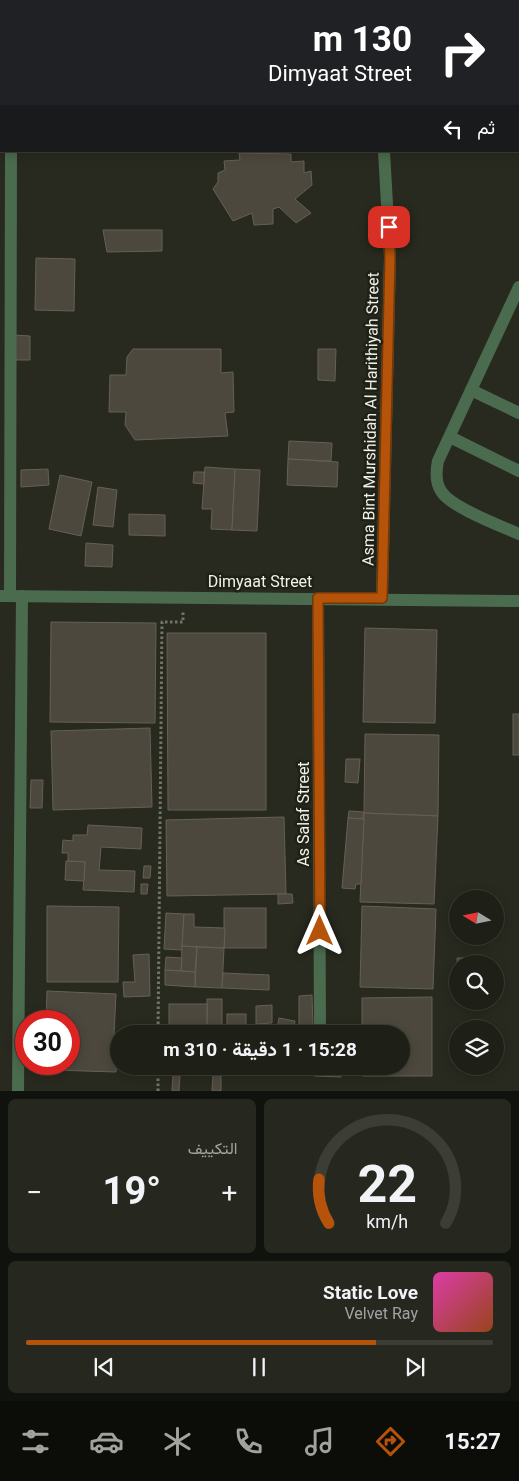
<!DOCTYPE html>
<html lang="ar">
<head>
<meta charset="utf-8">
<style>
	body { margin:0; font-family:Roboto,Vazirmatn,sans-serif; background:#262820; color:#f1f3f6; direction:rtl; height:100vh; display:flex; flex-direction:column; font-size:19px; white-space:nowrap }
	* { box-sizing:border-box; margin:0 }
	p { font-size:16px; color:#a1a3a1 }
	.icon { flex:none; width:28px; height:28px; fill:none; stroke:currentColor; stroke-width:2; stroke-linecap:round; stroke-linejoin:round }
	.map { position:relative; height:1091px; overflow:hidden; direction:ltr }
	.drawer { display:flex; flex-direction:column; gap:8px; padding:8px; background:#10120d; flex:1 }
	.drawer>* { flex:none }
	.hud { position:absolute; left:0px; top:0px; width:520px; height:152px; box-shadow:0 2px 12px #0003,0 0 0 1px #3c3e36; direction:rtl; background:#202124; color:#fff; overflow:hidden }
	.needle { width:32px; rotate:280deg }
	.controls { position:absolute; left:449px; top:890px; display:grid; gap:10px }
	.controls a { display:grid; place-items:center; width:55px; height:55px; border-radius:50%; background:#1e2017; box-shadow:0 2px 12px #0003,0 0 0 1px #3c3e36; font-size:25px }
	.speed { position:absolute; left:15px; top:1010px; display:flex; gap:10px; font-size:25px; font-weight:700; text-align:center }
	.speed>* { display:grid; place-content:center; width:65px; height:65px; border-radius:50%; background:#1e2017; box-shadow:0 2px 12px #0003,0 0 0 1px #3c3e36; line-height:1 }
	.speed .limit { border:8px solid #d22; background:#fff; color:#111 }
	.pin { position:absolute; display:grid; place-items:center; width:42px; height:42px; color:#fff; margin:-21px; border-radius:10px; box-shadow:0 2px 8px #0006 }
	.me { position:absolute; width:55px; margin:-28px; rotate:0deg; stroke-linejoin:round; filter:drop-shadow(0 0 4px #0008) }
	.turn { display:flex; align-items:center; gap:18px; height:105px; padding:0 25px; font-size:22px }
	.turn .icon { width:65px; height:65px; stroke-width:2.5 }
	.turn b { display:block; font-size:35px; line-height:42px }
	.then { display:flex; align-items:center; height:48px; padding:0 25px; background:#0003; gap:10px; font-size:19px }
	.big { font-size:38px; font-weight:700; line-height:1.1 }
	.drawer .card { flex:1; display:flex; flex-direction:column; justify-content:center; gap:8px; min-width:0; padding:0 18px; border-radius:8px; background:#262820 }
	.drawer .dial { align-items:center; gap:0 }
	.dial svg { height:130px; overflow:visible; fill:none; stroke:#3c3e36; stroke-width:7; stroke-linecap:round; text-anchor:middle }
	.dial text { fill:#f1f3f6; stroke:none }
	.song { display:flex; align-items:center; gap:15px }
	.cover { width:60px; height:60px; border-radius:8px; background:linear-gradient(135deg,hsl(320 70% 55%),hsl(20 70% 35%)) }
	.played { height:5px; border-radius:2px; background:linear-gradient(90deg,#b45309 75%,#3c3e36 75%) }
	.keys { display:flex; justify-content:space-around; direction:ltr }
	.heat { display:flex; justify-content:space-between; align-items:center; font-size:28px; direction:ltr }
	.drawer .tiles { flex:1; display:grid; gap:8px; grid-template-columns:1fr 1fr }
	.card:last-child { grid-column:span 2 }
	.trip { position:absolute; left:110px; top:1025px; width:300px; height:50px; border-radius:25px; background:#1e2017; box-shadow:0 2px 12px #0003,0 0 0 1px #3c3e36; font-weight:700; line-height:50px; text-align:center; direction:rtl }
	.dock { display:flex; height:80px; justify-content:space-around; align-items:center; background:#0c0d09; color:#a1a3a1 }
	.dock .icon { width:35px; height:35px }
	.dock .active { color:#b45309 }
	.dock b { font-size:22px; color:#f1f3f6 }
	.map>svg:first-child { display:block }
</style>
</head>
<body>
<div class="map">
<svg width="519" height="1091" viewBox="0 0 519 1091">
	<rect width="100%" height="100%" fill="#282a1f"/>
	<!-- building -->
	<g fill="#4d483d" stroke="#666054">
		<path d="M239 153 291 154V162L304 161V173L311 171 312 185 295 199 311 213 296 223 279 207 273 209V224L254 225 252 213 233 221 213 189 218 182V173L225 170 224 161 240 160Z"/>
		<path d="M103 230H162V251L107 252Z"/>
		<path d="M36 258 75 259 74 311 35 310Z"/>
		<path d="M14 335 30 336V360H14Z"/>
		<path d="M133 349H221V373L233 372 234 412 225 413 228 436 135 440 125 425 126 412H109L110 375H126L127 357Z"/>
		<path d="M318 349H336L335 381 318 380Z"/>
		<path d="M289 441 332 443 331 461 288 459Z"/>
		<path d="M288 459 338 462 337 487 287 485Z"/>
		<path d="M205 467 235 469 232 530 211 529 212 509H202Z"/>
		<path d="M48 469 49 485 21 487V470Z"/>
		<path d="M235 469 260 470 257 531 232 530Z"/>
		<path d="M194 472H204V484L193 483Z"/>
		<path d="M60 475 92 482 81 536 49 529Z"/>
		<path d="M98 487 117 490 113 527 93 525Z"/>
		<path d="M129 514 165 515V536L129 535Z"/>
		<path d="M86 543 113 545 112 567 85 566Z"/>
		<path d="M51 622 156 623 155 723 50 722Z"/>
		<path d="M365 628 437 630 435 723 363 722Z"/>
		<path d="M167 633H266V810H168Z"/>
		<rect x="513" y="714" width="6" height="41"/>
		<path d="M150 728 152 807 53 810 51 731Z"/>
		<path d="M365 734 439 735 438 816 364 813Z"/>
		<path d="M346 759H360L358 783 345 782Z"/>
		<path d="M31 780H43L42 808H30Z"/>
		<path d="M349 811 364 812 363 819 348 818Z"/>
		<path d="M364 813 438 816 434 904 360 902Z"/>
		<path d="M284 817 286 894 167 896 166 820Z"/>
		<path d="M348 818 364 819 361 884H356L355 889 342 888Z"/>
		<path d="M88 825 142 828 141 849 101 847 99 870 135 871 134 892 83 890 85 862 68 861V853H62L63 840 73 841V835H87Z"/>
		<path d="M66 861 85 862 84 881 65 880Z"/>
		<path d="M144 866H151L150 878H143Z"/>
		<path d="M141 884H148L147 894H141Z"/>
		<path d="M278 894H292L293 903 278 904Z"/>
		<path d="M47 906 119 907 118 982H47Z"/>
		<path d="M362 906 436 909 433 989 360 987Z"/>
		<rect x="224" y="908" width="42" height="40"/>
		<path d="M166 913 184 914 182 950 164 949Z"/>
		<path d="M184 914H194V927L225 928 224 948 182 946Z"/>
		<path d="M182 946 197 947 195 972 181 971Z"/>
		<path d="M197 947 224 948 222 988 195 987Z"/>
		<path d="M149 954 150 996 124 997 123 982H135L133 955Z"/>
		<path d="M166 957 182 958 181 971 165 970Z"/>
		<path d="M457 958H477V964H458V983Z"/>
		<path d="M165 970 195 972V987L165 985Z"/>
		<path d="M223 973 269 975V990L222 988Z"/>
		<path d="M47 991 116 994 114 1035 118 1036 116 1072 53 1070V1064H69V1021H46Z"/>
		<path d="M312 995 313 1027H310V1034H299V996Z"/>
		<path d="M432 997V1076H362V1066H401V1034H362V998Z"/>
		<rect x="207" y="999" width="15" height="35"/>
		<rect x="169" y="1004" width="38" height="30"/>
		<path d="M272 1005V1023L256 1024V1006Z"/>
		<rect x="227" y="1014" width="19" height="20"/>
		<path d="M279 1018 295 1021 293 1034H276Z"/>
		<path d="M227 1066H294V1074L226 1073Z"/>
		<path d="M314 1066H342L341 1077 314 1076Z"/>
		<path d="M173 1075H180L179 1091H172Z"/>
		<path d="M213 1075 221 1076V1091H212Z"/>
	</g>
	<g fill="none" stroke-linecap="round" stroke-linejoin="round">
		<!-- path -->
		<g stroke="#73756b" stroke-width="3" stroke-dasharray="2.5 2.5" stroke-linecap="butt">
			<path d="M158 1034 162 622H183V611"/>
			<path d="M158 1091V1066"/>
		</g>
		<!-- minor -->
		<g stroke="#4b6b4e" stroke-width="12">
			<path d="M12 1V0"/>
			<path d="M370 1V0"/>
			<path d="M519 287 438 461C436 471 435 482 441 491 450 507 501 526 519 534"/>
			<path d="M471 390 519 413"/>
			<path d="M450 437 519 471"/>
			<path d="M0 596 519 601"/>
			<path d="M10 596 11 151"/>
			<path d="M318 598 320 1029"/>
			<path d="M382 598 390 257 384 151"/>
			<path d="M18 1091 22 596"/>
		</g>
	</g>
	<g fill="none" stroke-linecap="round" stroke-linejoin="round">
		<defs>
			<path id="route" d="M320 931 318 598H382L390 257 389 227"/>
		</defs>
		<!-- route casing -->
		<use href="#route" stroke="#753606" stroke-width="12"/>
		<!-- route -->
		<use href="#route" stroke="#b45309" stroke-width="9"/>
	</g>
	<g text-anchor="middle" stroke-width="5" stroke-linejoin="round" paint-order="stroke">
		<!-- street labels -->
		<g font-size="16" fill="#f0f2eb" stroke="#1f2116">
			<text transform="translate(370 419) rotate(-89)" y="6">Asma Bint Murshidah Al Harithiyah Street</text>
			<text x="260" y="587">Dimyaat Street</text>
			<text transform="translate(303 814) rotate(-90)" y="6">As Salaf Street</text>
		</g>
	</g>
</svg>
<div class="controls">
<a><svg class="needle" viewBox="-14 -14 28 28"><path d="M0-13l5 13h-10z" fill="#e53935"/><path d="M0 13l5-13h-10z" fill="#a1a3a1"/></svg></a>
<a><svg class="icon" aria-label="search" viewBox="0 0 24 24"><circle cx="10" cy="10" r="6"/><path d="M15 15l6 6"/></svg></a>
<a><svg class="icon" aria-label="layers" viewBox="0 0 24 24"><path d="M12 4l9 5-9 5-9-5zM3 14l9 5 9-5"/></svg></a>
</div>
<div class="speed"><div class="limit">30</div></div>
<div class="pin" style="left:389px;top:227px;background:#d93025"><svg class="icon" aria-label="arrive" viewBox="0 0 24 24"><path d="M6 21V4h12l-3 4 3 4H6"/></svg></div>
<svg class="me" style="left:320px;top:931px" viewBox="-20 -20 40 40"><path d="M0-17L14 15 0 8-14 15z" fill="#b45309" stroke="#fff" stroke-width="4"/></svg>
<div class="trip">15:28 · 1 دقيقة · 310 m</div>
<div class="hud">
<div class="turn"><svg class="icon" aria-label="right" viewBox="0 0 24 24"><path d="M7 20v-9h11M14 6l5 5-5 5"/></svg><div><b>130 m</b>Dimyaat Street</div></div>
<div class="then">ثم<svg class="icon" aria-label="left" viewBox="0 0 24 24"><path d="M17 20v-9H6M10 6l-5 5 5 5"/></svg></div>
</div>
</div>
<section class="drawer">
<div class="tiles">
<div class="card dial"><svg viewBox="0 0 100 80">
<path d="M14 69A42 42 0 1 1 86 69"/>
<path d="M14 69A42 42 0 0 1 8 42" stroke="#b45309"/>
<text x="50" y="56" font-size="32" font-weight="700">22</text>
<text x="50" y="72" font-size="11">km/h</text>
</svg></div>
<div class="card"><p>التكييف</p>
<div class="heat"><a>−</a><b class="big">19°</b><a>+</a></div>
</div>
<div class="card">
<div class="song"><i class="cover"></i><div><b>Static Love</b><p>Velvet Ray</p></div></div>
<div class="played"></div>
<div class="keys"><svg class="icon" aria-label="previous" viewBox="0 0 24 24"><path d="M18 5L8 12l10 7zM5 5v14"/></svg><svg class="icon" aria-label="pause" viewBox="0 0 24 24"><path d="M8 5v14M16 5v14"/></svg><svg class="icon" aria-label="next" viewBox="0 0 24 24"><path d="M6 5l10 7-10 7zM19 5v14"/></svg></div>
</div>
</div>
</section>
<nav class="dock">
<b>15:27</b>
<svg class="icon active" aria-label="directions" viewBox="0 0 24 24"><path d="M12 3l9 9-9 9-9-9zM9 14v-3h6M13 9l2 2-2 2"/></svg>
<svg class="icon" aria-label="music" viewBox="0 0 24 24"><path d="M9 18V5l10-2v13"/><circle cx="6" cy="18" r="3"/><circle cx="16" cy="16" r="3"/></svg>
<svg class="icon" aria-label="phone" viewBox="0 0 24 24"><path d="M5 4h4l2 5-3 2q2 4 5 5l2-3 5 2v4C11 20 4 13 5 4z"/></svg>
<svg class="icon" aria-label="climate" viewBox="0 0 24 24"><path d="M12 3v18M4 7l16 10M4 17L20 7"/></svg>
<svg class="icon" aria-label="car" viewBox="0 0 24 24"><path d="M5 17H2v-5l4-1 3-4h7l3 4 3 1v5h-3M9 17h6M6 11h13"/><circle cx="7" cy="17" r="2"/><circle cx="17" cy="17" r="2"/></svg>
<svg class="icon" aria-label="filters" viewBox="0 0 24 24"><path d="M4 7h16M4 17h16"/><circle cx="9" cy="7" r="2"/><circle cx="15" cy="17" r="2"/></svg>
</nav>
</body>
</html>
